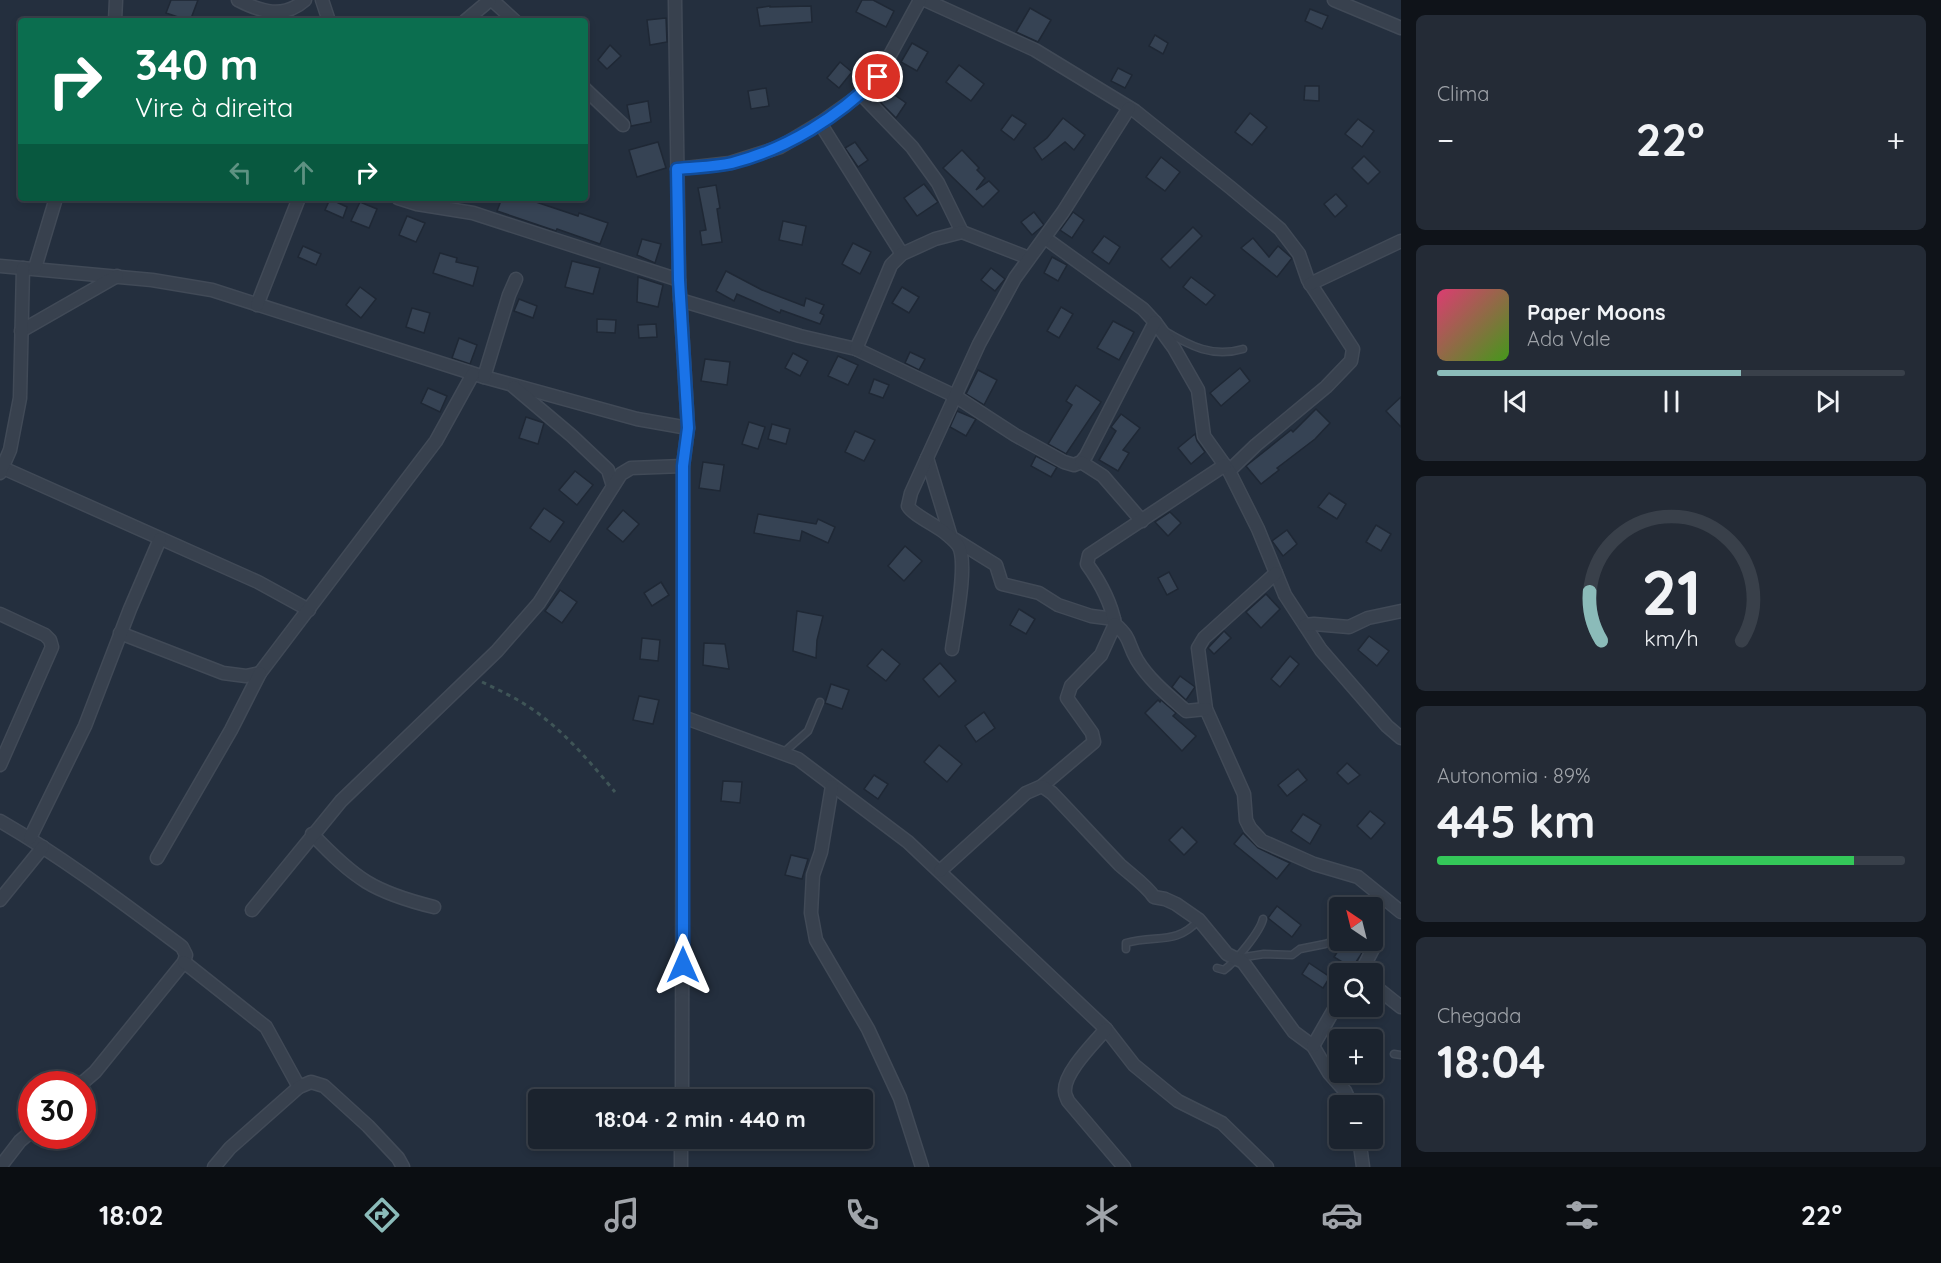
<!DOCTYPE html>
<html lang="pt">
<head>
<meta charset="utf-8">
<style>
	body { margin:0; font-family:Quicksand,sans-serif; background:#242b36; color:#f1f3f6; height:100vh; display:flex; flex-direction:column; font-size:22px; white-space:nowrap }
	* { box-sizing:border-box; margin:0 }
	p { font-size:20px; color:#a0a4aa }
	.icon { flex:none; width:33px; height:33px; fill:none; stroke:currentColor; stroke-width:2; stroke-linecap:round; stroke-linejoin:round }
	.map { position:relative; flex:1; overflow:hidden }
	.drawer { display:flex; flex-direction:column; gap:15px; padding:15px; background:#0f1319; width:540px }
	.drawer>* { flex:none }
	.top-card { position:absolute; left:18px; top:18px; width:570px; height:183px; border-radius:6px; box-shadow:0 3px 9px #0003,0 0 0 2px #39404a; background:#0b6e4f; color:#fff; overflow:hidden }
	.needle { width:39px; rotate:325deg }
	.tools { position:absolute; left:1329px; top:897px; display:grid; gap:12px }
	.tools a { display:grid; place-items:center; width:54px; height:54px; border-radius:6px; background:#1b232e; box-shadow:0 3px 9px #0003,0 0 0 2px #39404a; font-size:30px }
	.speed { position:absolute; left:18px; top:1071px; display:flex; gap:12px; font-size:30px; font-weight:700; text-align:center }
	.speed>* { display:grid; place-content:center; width:78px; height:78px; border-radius:50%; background:#1b232e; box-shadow:0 3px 9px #0003,0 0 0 2px #39404a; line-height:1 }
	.speed .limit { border:9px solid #d22; background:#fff; color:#111 }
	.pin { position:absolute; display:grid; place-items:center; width:51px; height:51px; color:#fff; margin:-26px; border:3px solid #fff; border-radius:50%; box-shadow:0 2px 6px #0007 }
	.me { position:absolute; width:66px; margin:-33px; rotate:0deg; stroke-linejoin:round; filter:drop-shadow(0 0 4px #0008) }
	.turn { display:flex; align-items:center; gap:21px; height:126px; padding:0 18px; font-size:27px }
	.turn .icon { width:78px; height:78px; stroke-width:2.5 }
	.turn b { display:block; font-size:42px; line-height:51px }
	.lanes { display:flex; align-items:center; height:57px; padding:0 18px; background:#0003; justify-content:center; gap:30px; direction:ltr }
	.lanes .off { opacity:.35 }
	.big { font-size:45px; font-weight:700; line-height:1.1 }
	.drawer .card { flex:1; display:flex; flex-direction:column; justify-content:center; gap:9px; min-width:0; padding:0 21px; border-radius:9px; background:#242b36 }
	.drawer .dial { align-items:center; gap:0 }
	.dial svg { height:156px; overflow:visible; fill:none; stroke:#39404a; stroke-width:7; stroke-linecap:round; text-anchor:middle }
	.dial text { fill:#f1f3f6; stroke:none }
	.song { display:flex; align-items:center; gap:18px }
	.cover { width:72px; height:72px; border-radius:9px; background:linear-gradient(135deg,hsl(340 70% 55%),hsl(100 70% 35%)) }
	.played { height:6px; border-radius:3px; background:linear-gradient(90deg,#8bbbb9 65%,#39404a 65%) }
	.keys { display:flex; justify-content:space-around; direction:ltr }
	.heat { display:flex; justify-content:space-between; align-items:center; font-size:33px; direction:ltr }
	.charge { height:9px; border-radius:4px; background:linear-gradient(90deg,#34c759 89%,#39404a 0) }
	.trip { position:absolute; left:528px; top:1089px; width:345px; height:60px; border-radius:6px; background:#1b232e; box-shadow:0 3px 9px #0003,0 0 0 2px #39404a; font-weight:700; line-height:60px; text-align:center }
	.tabs { display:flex; height:96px; justify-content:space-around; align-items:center; background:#0b0e12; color:#a0a4aa }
	.tabs .icon { width:42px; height:42px }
	.tabs .selected { color:#8bbbb9 }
	.tabs b { font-size:27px; color:#f1f3f6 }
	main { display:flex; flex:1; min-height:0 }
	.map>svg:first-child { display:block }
</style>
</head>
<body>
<main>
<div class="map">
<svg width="1401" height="1167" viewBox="0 0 1401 1167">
	<rect width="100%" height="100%" fill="#242f3e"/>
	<!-- building -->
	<g fill="#364354" stroke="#1f2835" stroke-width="1.5">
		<path d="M171 0H198L190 21 166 13Z"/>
		<path d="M862 0H873L894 11 886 27 856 12Z"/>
		<path d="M770 6V7L811 6 812 22 760 26 757 8Z"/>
		<path d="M1030 8 1051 20 1038 42 1016 32Z"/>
		<path d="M1310 9 1328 16 1322 29 1305 21Z"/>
		<path d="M666 18 667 42 650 45 647 20Z"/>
		<path d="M1155 35 1168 43 1163 54 1149 46Z"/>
		<path d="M912 43 928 52 917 71 901 62Z"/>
		<path d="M610 45 621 56 607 69 598 60Z"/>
		<path d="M840 62 852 72 839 88 827 78Z"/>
		<path d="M959 65 984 84 971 101 946 82Z"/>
		<path d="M1118 68 1132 75 1125 88 1111 81Z"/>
		<path d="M1305 86H1319V101L1304 100Z"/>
		<path d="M766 88 769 106 751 109 748 91Z"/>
		<path d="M889 91 906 103 896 118 881 103Z"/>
		<path d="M648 101 651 122 631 126 627 105Z"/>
		<path d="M1250 113 1267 127 1252 145 1235 132Z"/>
		<path d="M1012 115 1026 124 1014 140 1001 130Z"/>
		<path d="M1063 118 1085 135 1074 150 1065 142 1042 160 1034 148 1047 138Z"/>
		<path d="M1358 119 1374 131 1362 147 1345 134Z"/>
		<path d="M658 142 666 168 637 177 629 150Z"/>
		<path d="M855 142 868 160 858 167 845 148Z"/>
		<path d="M962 150 979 168 977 170 985 178 976 190 989 181 999 191 983 207 943 168Z"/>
		<path d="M1364 156 1380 172 1368 184 1352 168Z"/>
		<path d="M1161 157 1180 172 1165 191 1146 177Z"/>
		<path d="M924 184 938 202 917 216 904 198Z"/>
		<path d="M716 185 720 208 717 209 722 242 702 245 700 231 706 230 698 188Z"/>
		<path d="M1336 194 1347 206 1335 217 1324 204Z"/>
		<path d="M502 198H524L578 216 579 213 608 223 600 244 557 229 556 231 497 211Z"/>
		<path d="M330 199 347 207 343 218 325 210Z"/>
		<path d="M360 202 377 209 369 228 351 221Z"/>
		<path d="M1034 212 1044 225 1032 235 1021 222Z"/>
		<path d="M1073 212 1084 220 1072 238 1060 230Z"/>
		<path d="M407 216 425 223 416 242 399 235Z"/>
		<path d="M783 221 806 226 802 245 779 240Z"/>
		<path d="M1193 227 1202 236 1170 268 1161 259Z"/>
		<path d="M1104 236 1120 247 1109 264 1092 252Z"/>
		<path d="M1253 238 1269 257 1278 246 1292 258 1277 277 1241 248Z"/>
		<path d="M642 239 661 244 655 263 637 255Z"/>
		<path d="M853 243 871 252 860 274 842 264Z"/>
		<path d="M303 246 321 254 316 265 298 257Z"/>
		<path d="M440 253 457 258 456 262 478 267 473 286 433 273Z"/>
		<path d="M1052 257 1067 265 1058 281 1044 273Z"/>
		<path d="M572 261 600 268 593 294 565 287Z"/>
		<path d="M991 268 1005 279 995 291 981 280Z"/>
		<path d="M726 271 762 290 804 306 806 298 824 305 820 313 824 315 820 324 781 310 780 313 737 294 734 301 716 291Z"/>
		<path d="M638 277 663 285 658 307 637 302Z"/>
		<path d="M1191 277 1215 295 1206 305 1183 287Z"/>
		<path d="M360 287 376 299 361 318 346 305Z"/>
		<path d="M902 287 919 297 909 313 892 303Z"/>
		<path d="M519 299 537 306 533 318 514 311Z"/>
		<path d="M1061 307 1073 314 1059 338 1047 331Z"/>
		<path d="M412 308 430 313 424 333 406 327Z"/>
		<path d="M597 319 616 320 615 333 597 332Z"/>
		<path d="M1113 321 1134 332 1119 360 1097 348Z"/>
		<path d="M656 324 657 337 639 338 638 325Z"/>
		<path d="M459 338 477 345 470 364 452 358Z"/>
		<path d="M910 352 925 359 919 370 905 363Z"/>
		<path d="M793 353 808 361 800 376 785 368Z"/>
		<path d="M838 356 858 365 848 385 828 376Z"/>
		<path d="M705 359 730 362 727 385 701 381Z"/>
		<path d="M1240 368 1250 381 1221 406 1210 393Z"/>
		<path d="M978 370 997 380 984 405 966 394Z"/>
		<path d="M874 379 889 385 883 398 869 393Z"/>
		<path d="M1076 385 1101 402 1066 454 1048 444 1072 405 1066 401Z"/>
		<path d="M428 388 447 396 440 412 421 403Z"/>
		<path d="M1401 397V427L1386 411Z"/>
		<path d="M1316 409 1330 423 1315 439 1277 468 1279 470 1261 484 1246 466 1291 430 1293 432Z"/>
		<path d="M957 411 976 419 966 436 950 427Z"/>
		<path d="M1121 414 1140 428 1123 450 1129 453 1118 471 1099 460 1116 431 1111 427Z"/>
		<path d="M526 417 544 423 538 444 519 438Z"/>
		<path d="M749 422 765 427 758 449 742 444Z"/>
		<path d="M772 424 790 429 786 444 768 439Z"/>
		<path d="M855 431 875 440 864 461 845 452Z"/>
		<path d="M1195 434 1197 441 1205 452 1191 464 1178 448Z"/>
		<path d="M1036 456 1057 467 1051 477 1031 466Z"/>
		<path d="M703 462 724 465 720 491 699 488Z"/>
		<path d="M575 471 593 485 577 505 559 490Z"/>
		<path d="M1329 493 1346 504 1337 519 1318 507Z"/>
		<path d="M544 508 564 522 550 542 530 528Z"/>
		<path d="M623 510 639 524 623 542 607 529Z"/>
		<path d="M1170 512 1181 523 1168 536 1155 522Z"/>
		<path d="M758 514 816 524 818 519 835 527 828 543 802 531 800 541 754 533Z"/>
		<path d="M1376 525 1391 534 1381 551 1366 542Z"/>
		<path d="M1287 530 1297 544 1283 556 1272 541Z"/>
		<path d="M905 546 922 561 904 581 888 566Z"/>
		<path d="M1169 572 1178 589 1167 595 1158 578Z"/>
		<path d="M661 582 669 595 652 606 644 593Z"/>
		<path d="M560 590 577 602 562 623 545 611Z"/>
		<path d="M1266 594 1280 609 1261 628 1246 612Z"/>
		<path d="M1019 609 1035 619 1026 634 1010 625Z"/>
		<path d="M797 611 823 616 817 640 816 658 793 651Z"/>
		<path d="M1224 631 1231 638 1214 654 1208 648Z"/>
		<path d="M1369 636 1389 651 1377 666 1358 650Z"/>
		<path d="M642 638 660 640 658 661 640 659Z"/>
		<path d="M704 643 725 644 729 669 703 665Z"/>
		<path d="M882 649 900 664 886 681 867 666Z"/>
		<path d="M1290 656 1299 664 1280 687 1271 679Z"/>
		<path d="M940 663 956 681 939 697 923 679Z"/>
		<path d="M1180 676 1195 687 1186 700 1172 687Z"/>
		<path d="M831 684 849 690 842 709 825 703Z"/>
		<path d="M639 696 659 700 653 724 633 720Z"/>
		<path d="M1158 700 1160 702 1161 700 1176 713 1173 716 1196 736 1182 751 1145 713Z"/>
		<path d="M984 712 995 728 976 742 965 726Z"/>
		<path d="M939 745 962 764 947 782 924 762Z"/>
		<path d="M1347 763 1360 775 1348 784 1337 773Z"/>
		<path d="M1298 769 1307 780 1287 796 1278 785Z"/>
		<path d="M874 775 888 784 878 799 864 789Z"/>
		<path d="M723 781 742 782 740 803 721 801Z"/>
		<path d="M1370 811 1385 823 1371 839 1357 826Z"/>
		<path d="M1303 814 1321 825 1310 844 1291 831Z"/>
		<path d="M1182 827 1197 842 1184 855 1169 840Z"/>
		<path d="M1243 833 1258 848 1290 863 1277 879 1234 844Z"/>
		<path d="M791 855 808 859 802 879 785 875Z"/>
		<path d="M1277 906 1301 925 1292 937 1268 918Z"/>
		<path d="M1344 942 1362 953 1352 968 1334 957Z"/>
		<path d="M1309 963 1330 977 1323 988 1302 974Z"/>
	</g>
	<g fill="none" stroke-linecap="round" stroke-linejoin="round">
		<defs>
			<g id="lane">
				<path d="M1165 331C1190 346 1213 358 1243 349"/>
				<path d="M783 753 808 731 820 702"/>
				<path d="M1126 949V943C1157 934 1175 946 1199 920"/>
				<path d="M1238 958 1264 954 1292 955 1300 949 1325 944 1340 939"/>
				<path d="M1217 968 1224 970C1235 962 1260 932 1263 919"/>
				<path d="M1394 1054 1401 1055"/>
			</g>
			<g id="street">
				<path d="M238 0C261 12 284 19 305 0"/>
				<path d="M322 0 329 21"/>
				<path d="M492 0 515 21"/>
				<path d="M675 0 679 280 688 428 683 466 682 1100"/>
				<path d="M925 0 1035 50 1135 111 1231 188 1280 229 1299 254 1308 280 1353 349 1351 361 1326 387 1256 445 1229 471"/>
				<path d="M1334 0 1401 28"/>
				<path d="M115 21 116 0"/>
				<path d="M465 21 490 0"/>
				<path d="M585 89 623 125"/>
				<path d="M861 94 912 147 938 183 962 232"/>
				<path d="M820 123 902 254"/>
				<path d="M677 169 730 163 780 147 820 123 861 94 878 77 920 0"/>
				<path d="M398 198 417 204 473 213 679 280"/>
				<path d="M1045 238 1143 309 1155 322 1174 348 1198 390 1204 436 1229 471 1258 529 1285 595 1321 650 1387 726 1401 738"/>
				<path d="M0 266 152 280 212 290 484 377 637 419 688 428"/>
				<path d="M35 268 56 198"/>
				<path d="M1310 284 1401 241"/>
				<path d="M680 300 800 336 856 349 955 396 1015 435 1064 462 1074 465 1081 462 1086 456 1155 322"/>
				<path d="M257 305 299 198"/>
				<path d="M21 331 117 276"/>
				<path d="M856 349 891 265 902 254 935 239 962 232 1029 258"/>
				<path d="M484 377 509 295 516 279"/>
				<path d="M514 387 572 436 608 470 613 486"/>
				<path d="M927 458 951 537 996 565 1002 584 1039 593 1058 605 1091 616 1114 619"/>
				<path d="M1081 462 1103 476 1142 521"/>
				<path d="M3 468 258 582 309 610"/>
				<path d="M0 473 10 450 20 398 23 268"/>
				<path d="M1276 573 1204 638 1198 648 1206 709 1244 794 1246 820 1250 828 1262 841 1314 864 1358 877 1401 912"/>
				<path d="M0 614 45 635 50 640 52 647 0 765"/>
				<path d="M1115 624C1111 602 1100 582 1087 564L1089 555 1225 465"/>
				<path d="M1305 625 1314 624 1349 627 1368 618 1401 611"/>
				<path d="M120 633 223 673 246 676 260 673 436 441 473 374"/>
				<path d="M952 649C955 627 969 561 958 545 954 540 949 536 944 532 935 525 912 514 908 506L911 493 979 344 1015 278 1063 212 1129 108"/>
				<path d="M683 717 798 759 908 842 1106 1029 1134 1065 1178 1101 1222 1123 1267 1167"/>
				<path d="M832 786 821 852 813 875 811 913 816 940 868 1029 900 1098 922 1167"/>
				<path d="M1042 786 1094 742 1092 733 1067 698 1071 686 1101 655 1115 624C1132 639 1127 643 1137 660 1149 680 1169 696 1186 711L1206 709"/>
				<path d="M0 821C64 858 123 903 182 947L186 955 184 962 95 1072 81 1084"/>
				<path d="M312 834C355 879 373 892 434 907"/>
				<path d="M30 838 85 726 130 609 160 539"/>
				<path d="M157 858 231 730 260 673"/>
				<path d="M940 871 1026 793 1042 786 1052 793C1075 817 1097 841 1120 865 1131 875 1146 885 1154 897L1165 899 1176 904 1199 920 1227 954 1243 962 1294 1032 1313 1046 1329 1073 1345 1091 1352 1106"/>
				<path d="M0 900 43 847"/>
				<path d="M252 910 341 801 497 651 539 603 621 474 631 468 683 466"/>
				<path d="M184 962 266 1027 299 1087"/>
				<path d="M1360 974 1376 943 1374 938"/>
				<path d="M1372 984 1401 1007"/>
				<path d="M1106 1029C1095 1042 1063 1073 1065 1092 1065 1095 1067 1098 1068 1101L1124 1167"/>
				<path d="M1313 1046 1340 999"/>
				<path d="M1359 1138 1363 1167"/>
				<path d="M0 1167 20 1141 32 1131"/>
				<path d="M214 1167 230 1148 299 1087 311 1082 324 1086 368 1126 398 1158 403 1167"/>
				<path d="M681 1167V1138"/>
			</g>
		</defs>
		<!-- lane casing -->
		<use href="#lane" stroke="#414a57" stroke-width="9"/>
		<!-- street casing -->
		<use href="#street" stroke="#414a57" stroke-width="15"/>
		<!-- path -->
		<path stroke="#3f5557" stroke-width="3" stroke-dasharray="4.5 4.5" stroke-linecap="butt" d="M482 682C499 690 516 698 532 709 564 731 590 762 615 792"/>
		<!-- lane -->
		<use href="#lane" stroke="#38414e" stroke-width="6"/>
		<!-- street -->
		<use href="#street" stroke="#38414e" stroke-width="12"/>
	</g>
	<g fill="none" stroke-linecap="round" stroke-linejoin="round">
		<defs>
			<path id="route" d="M683 965V466L688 428 679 280 677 169C695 167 715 167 732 163 787 149 838 117 878 77"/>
		</defs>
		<!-- route casing -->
		<use href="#route" stroke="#114b97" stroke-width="15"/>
		<!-- route -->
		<use href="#route" stroke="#1a73e8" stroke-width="10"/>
	</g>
</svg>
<div class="tools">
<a><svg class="needle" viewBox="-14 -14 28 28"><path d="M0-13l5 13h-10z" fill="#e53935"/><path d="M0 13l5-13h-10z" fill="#a0a4aa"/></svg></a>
<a><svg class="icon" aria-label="search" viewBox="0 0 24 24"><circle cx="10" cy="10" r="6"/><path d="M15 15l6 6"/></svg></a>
<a>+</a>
<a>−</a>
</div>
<div class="speed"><div class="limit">30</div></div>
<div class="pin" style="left:878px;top:77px;background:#d93025"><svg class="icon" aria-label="arrive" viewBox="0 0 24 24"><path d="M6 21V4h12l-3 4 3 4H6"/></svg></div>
<svg class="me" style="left:683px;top:965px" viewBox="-20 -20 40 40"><path d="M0-17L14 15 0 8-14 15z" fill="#1a73e8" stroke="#fff" stroke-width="4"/></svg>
<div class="trip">18:04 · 2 min · 440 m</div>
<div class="top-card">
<div class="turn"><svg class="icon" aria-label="right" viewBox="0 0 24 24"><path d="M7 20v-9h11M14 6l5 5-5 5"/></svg><div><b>340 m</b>Vire à direita</div></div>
<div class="lanes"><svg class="icon off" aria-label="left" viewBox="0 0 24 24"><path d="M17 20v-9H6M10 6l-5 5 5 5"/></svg><svg class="icon off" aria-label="ahead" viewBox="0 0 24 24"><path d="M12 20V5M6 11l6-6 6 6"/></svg><svg class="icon" aria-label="right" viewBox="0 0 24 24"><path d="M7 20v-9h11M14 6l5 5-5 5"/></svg></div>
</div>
</div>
<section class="drawer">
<div class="card"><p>Clima</p>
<div class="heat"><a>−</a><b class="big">22°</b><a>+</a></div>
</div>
<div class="card">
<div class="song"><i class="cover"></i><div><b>Paper Moons</b><p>Ada Vale</p></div></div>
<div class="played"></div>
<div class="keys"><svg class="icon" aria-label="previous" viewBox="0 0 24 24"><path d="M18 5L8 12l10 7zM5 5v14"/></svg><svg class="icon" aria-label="pause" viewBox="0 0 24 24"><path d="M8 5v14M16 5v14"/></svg><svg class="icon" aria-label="next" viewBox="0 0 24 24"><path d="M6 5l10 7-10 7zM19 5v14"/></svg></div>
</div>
<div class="card dial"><svg viewBox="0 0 100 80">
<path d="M14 69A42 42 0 1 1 86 69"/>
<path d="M14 69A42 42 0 0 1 8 44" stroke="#8bbbb9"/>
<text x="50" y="56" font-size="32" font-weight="700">21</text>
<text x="50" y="72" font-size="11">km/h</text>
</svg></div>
<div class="card"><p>Autonomia · 89%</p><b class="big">445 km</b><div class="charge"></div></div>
<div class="card"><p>Chegada</p><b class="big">18:04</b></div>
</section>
</main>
<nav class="tabs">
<b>18:02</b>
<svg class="icon selected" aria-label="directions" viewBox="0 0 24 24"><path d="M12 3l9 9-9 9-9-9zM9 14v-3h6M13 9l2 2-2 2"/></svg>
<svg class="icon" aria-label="music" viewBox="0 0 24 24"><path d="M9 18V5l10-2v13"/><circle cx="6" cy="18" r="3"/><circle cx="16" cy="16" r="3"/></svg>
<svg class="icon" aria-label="phone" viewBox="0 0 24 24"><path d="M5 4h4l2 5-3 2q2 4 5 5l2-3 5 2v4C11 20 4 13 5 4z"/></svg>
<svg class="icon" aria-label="climate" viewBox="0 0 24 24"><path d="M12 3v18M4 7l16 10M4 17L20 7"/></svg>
<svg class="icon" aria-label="car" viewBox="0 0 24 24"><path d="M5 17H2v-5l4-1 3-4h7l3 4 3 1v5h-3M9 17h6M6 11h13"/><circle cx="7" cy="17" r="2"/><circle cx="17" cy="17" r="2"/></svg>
<svg class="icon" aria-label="filters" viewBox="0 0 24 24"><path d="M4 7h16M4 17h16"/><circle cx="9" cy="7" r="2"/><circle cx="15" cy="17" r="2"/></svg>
<b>22°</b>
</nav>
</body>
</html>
